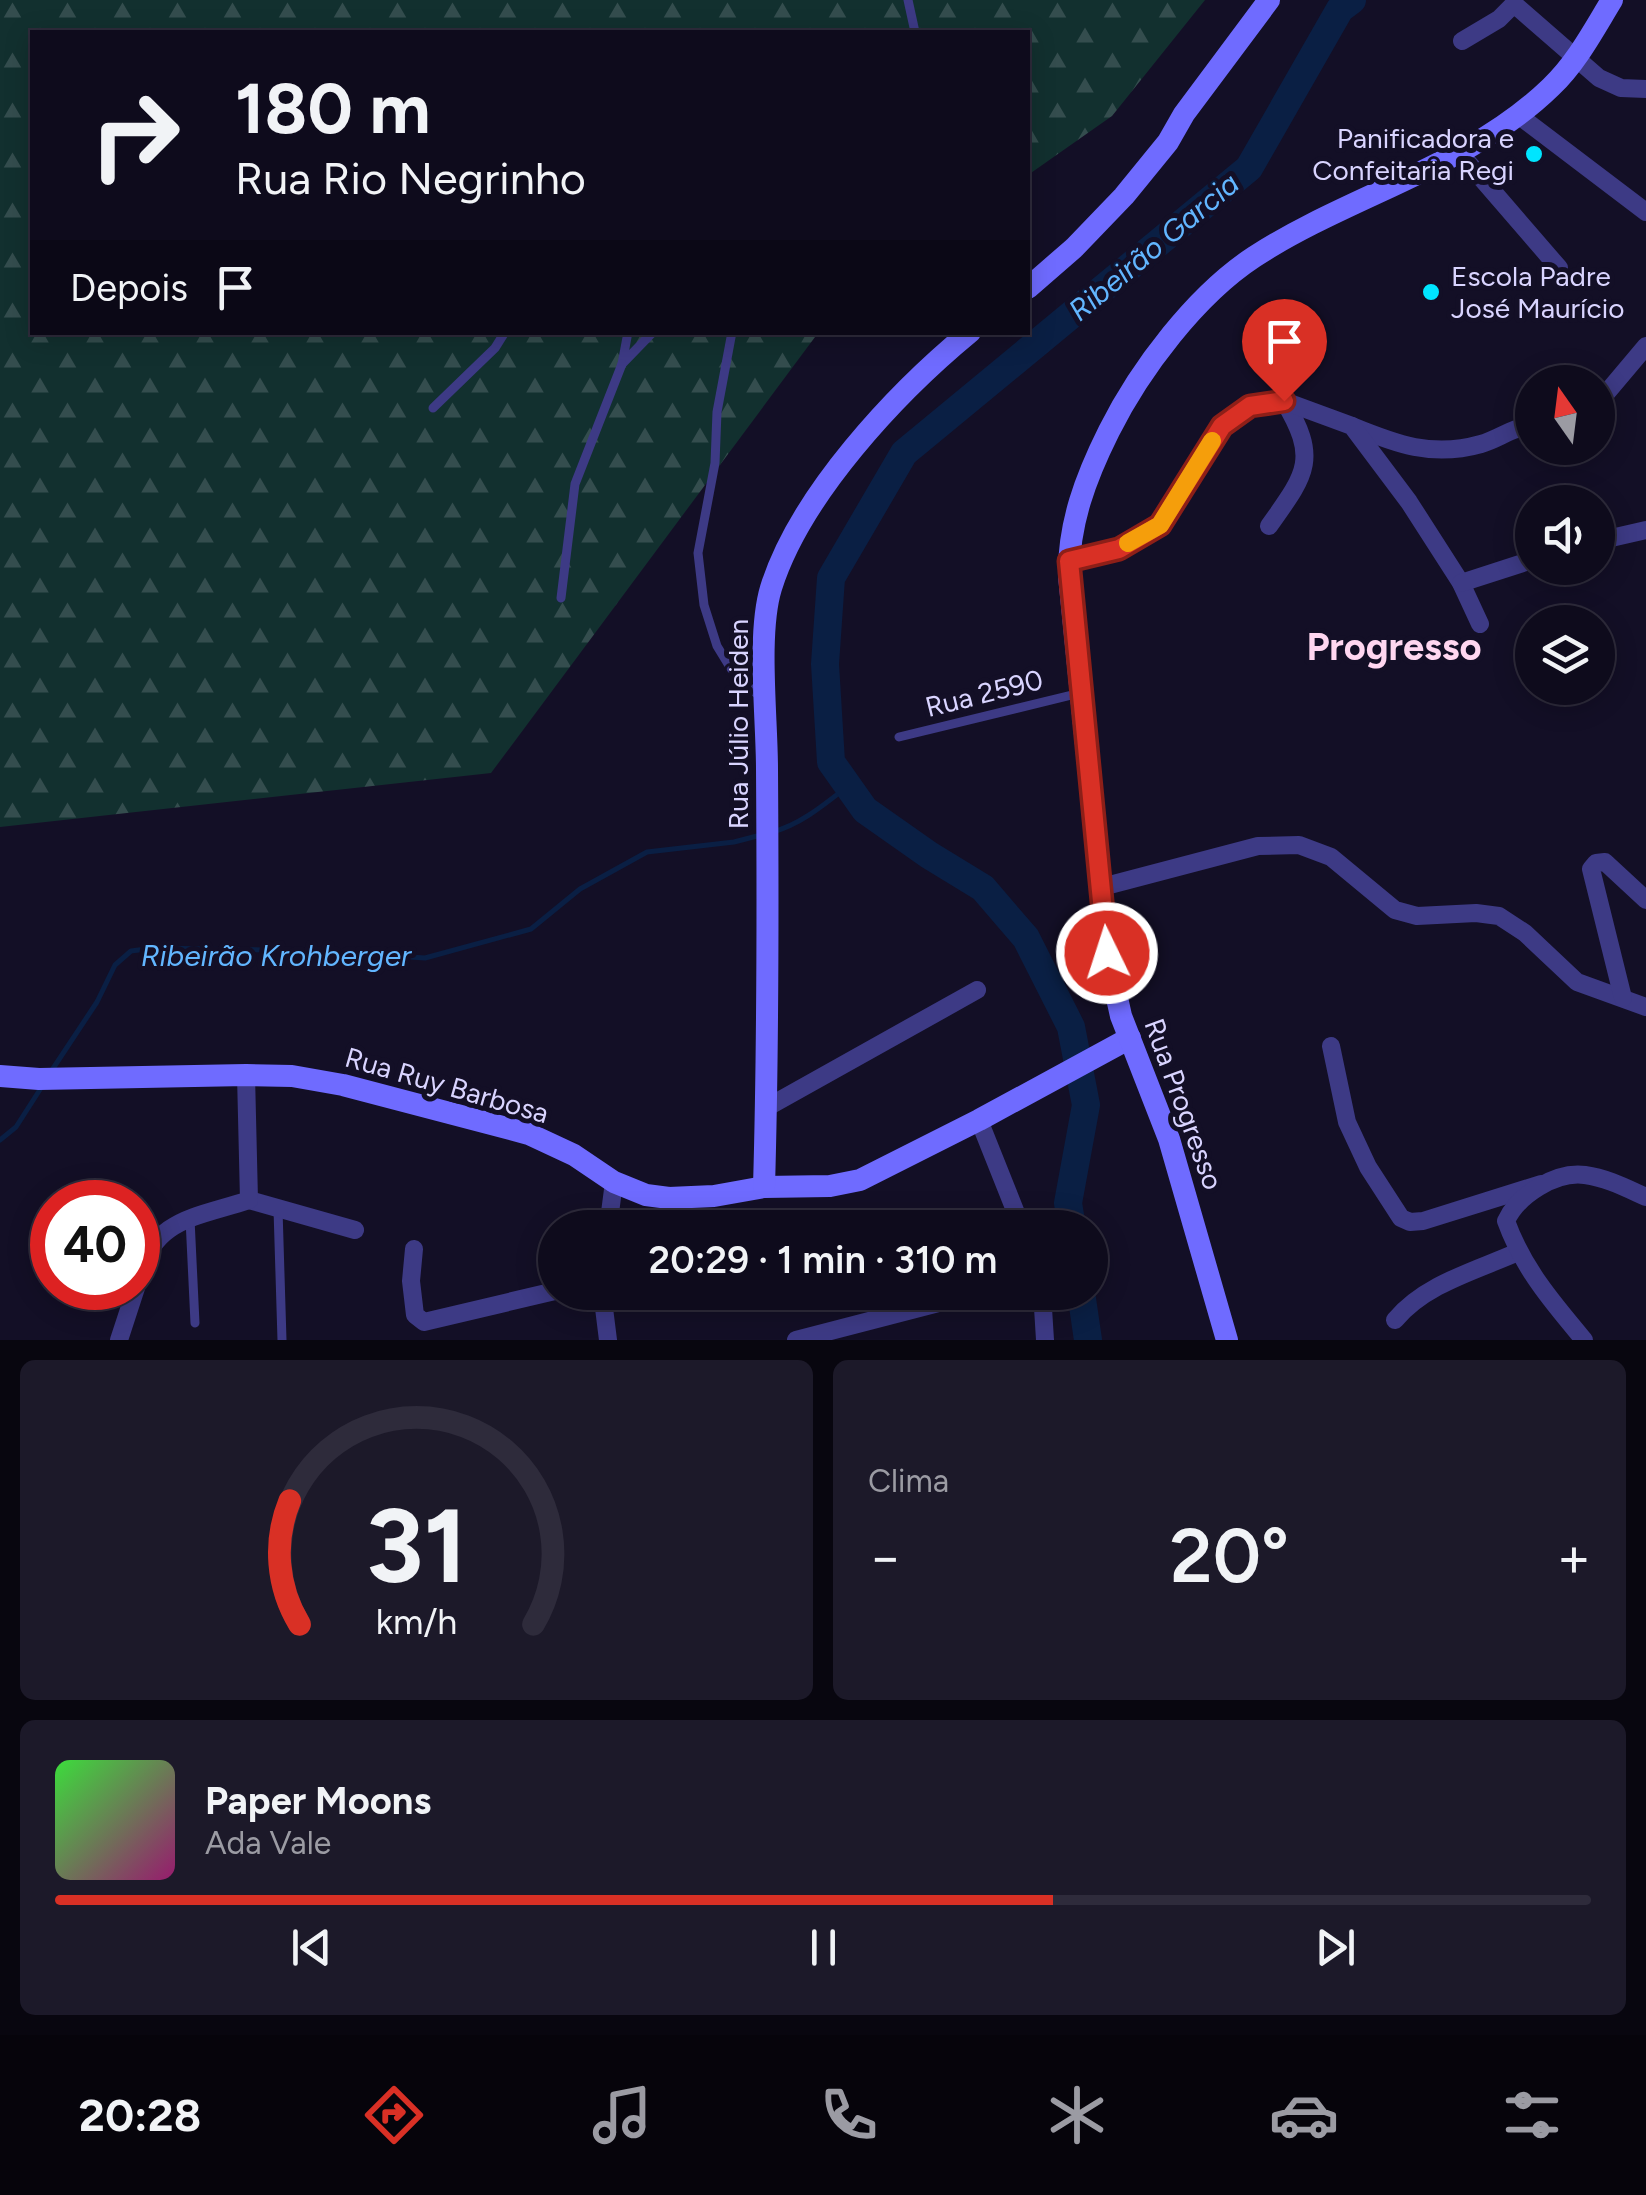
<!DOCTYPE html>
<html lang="pt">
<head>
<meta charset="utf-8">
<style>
	body { margin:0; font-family:Figtree,sans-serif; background:#1c1929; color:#f1f3f6; height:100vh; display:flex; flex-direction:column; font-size:38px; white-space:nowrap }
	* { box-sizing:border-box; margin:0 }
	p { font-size:32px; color:#9b9ba3 }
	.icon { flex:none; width:55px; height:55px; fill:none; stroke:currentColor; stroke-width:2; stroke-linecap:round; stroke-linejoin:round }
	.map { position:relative; height:1340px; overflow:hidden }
	.side { display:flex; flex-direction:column; gap:20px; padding:20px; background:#08060f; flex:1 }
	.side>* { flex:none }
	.banner { position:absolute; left:30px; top:30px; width:1000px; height:305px; border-radius:0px; box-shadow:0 5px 25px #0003,0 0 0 2px #2e2b3b; background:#0e0b1c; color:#f1f3f6; overflow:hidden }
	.needle { width:65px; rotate:346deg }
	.buttons { position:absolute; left:1515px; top:365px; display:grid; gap:20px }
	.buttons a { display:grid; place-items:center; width:100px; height:100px; border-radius:50%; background:#0e0b1c; box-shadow:0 5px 25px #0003,0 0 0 2px #2e2b3b; font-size:50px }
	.speed { position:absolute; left:30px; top:1180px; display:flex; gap:20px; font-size:50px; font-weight:700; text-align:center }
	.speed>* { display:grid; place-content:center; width:130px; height:130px; border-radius:50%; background:#0e0b1c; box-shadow:0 5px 25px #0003,0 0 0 2px #2e2b3b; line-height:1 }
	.speed .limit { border:15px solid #d22; background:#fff; color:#111 }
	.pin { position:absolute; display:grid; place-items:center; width:85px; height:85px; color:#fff; margin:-102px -42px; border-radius:50% 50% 50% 0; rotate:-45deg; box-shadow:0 0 10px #0007 }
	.pin .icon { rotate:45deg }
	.me { position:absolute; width:110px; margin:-55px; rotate:356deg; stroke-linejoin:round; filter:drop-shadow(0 0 8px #0008) }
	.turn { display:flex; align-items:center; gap:35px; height:210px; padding:0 40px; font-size:45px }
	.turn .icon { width:130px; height:130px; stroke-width:2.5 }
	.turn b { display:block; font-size:70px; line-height:85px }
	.then { display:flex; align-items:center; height:95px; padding:0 40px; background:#0003; gap:20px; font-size:38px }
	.big { font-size:75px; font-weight:600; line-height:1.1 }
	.side .card { flex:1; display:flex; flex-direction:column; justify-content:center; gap:15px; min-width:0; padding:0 35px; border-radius:15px; background:#1c1929 }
	.side .dial { align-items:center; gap:0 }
	.dial svg { height:260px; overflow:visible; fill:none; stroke:#2e2b3b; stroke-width:7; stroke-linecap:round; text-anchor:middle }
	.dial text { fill:#f1f3f6; stroke:none }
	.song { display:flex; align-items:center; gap:30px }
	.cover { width:120px; height:120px; border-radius:15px; background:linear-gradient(135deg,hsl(120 70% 55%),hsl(320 70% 35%)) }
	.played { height:10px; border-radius:5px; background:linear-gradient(90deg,#d93025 65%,#2e2b3b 65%) }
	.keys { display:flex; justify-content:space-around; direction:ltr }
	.heat { display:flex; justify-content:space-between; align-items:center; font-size:55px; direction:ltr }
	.side .tiles { flex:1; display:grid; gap:20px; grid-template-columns:1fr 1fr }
	.card:last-child { grid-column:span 2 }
	.trip { position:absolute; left:538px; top:1210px; width:570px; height:100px; border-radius:50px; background:#0e0b1c; box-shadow:0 5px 25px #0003,0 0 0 2px #2e2b3b; font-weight:600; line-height:100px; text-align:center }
	.menu { display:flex; height:160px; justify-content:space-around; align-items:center; background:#06040b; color:#9b9ba3 }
	.menu .icon { width:70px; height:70px }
	.menu .on { color:#d93025 }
	.menu b { font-size:45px; color:#f1f3f6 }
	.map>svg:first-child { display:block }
</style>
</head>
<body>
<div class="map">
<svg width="1646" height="1340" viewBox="0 0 1646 1340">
	<defs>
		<pattern id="forest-firs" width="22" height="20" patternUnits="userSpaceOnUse" patternTransform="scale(2.5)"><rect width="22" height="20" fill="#12302f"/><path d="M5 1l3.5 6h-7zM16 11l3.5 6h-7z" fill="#344d4e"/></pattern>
	</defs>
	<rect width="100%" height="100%" fill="#130f26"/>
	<!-- forest -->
	<path fill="url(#forest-firs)" d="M0 0H1205L1112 116 1028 175V32H32V332L818 333 491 773 0 827Z"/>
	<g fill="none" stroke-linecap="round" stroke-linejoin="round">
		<!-- stream -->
		<g stroke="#0a1f44" stroke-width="5">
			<path d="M772 832C800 825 825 804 848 786"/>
			<path d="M52 1070 97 1002 115 965 131 951 154 948 324 951 425 958 531 929 580 889 647 852 734 842 761 835"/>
			<path d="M0 1140 16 1127 41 1088"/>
		</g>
		<!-- river -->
		<g stroke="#0a1f44" stroke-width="28">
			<path d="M1072 1228 1068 1203 1086 1105 1071 1027 1026 938 983 888 929 855 865 810 831 762 825 664 831 578 904 453 1249 168 1340 9 1352 0"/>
			<path d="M1081 1292 1088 1340"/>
		</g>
		<!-- lane -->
		<g stroke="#3d3a85" stroke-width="9">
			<path d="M908 0 915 32"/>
			<path d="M628 332 622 364 653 332"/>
			<path d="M732 332 717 412 715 463 698 553 704 605 717 646 736 677 761 697"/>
			<path d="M433 408 495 348 505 332"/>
			<path d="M561 598 575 484 622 364"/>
			<path d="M899 737 1080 693"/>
			<path d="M278 1209 282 1340"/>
			<path d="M190 1219 195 1323"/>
		</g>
		<!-- street -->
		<g stroke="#3d3a85" stroke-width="18">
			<path d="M1462 41 1499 19 1514 4 1599 78 1621 88 1646 89"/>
			<path d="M1518 115 1646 212"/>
			<path d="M1458 151 1559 268"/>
			<path d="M1598 403 1646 346"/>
			<path d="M1352 426C1396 444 1432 458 1481 444 1499 439 1514 426 1532 426"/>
			<path d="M1269 526C1306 474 1319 459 1284 401"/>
			<path d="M1598 541 1646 530"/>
			<path d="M1069 561 1119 549 1160 525 1222 426 1249 405 1284 401 1352 426 1409 502 1461 583 1480 624"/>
			<path d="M1461 583 1532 560"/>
			<path d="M1102 887 1258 846 1299 845 1331 857 1395 910 1417 916 1476 913 1499 916 1525 933 1577 982 1646 1007"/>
			<path d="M1623 998 1591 869 1596 863 1605 862 1646 900"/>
			<path d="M1331 1046 1347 1122 1368 1167 1401 1218 1410 1222 1423 1221 1541 1184"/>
			<path d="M766 1108 977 990"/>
			<path d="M979 1120 1022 1228"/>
			<path d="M249 1200 355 1230"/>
			<path d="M608 1228 614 1182"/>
			<path d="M414 1249 411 1281 415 1315 424 1322 555 1291"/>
			<path d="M138 1281C152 1218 195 1218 249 1200L246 1075"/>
			<path d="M602 1292 608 1340"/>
			<path d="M1042 1292 1045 1340"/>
			<path d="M1395 1320C1425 1284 1475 1271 1518 1252"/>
			<path d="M119 1340 136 1288"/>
			<path d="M796 1340 981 1292"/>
			<path d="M1584 1340C1552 1302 1523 1268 1506 1221 1518 1195 1556 1171 1585 1175 1607 1178 1626 1188 1646 1197"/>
		</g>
		<!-- secondary -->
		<g stroke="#6f6bff" stroke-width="22">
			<path d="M1028 288 1074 248 1124 196 1168 142 1184 114 1269 0"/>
			<path d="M0 1076 39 1079 246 1075 292 1076 343 1085 529 1134 574 1155 614 1182 646 1195 669 1198 714 1196 764 1187 830 1186 860 1180 979 1120 1130 1038"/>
			<path d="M764 1187C768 1048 768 909 767 769 767 718 757 634 771 588 800 495 896 393 970 332"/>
			<path d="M1227 1340 1169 1139 1121 1016 1107 953 1069 576C1068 524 1086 477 1109 431 1140 369 1196 295 1254 257 1349 195 1469 167 1551 87 1577 62 1593 31 1612 0"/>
		</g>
	</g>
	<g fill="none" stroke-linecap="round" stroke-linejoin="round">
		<defs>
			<path id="route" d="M1107 953 1069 561 1119 549 1160 525 1222 426 1250 406 1284 401"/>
		</defs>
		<!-- route casing -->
		<use href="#route" stroke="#8d1f18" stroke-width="25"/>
		<!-- route -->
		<use href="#route" stroke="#d93025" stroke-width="18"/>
		<!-- slow -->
		<path stroke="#f59e0b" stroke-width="18" d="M1128 543 1160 525 1212 441"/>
	</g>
	<!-- markers -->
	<g fill="#00e5ff" stroke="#130f26" stroke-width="4">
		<circle cx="1534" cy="154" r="10"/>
		<circle cx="1431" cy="292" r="10"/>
	</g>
	<g text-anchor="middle" stroke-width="10" stroke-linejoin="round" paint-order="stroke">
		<!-- poi labels -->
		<g font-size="28" fill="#d9d4ff" stroke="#130f26" text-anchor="end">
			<text x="1514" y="148">Panificadora e<tspan x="1514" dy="32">Confeitaria Regi</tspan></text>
			<text x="1451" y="286" text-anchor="start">Escola Padre<tspan x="1451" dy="32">José Maurício</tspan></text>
		</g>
		<!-- street labels -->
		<g font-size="28" fill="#d9d4ff" stroke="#130f26">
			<text transform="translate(984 693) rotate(-14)" y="10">Rua 2590</text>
			<text transform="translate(738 724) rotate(-90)" y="10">Rua Júlio Heiden</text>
			<text transform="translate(447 1085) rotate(16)" y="10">Rua Ruy Barbosa</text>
			<text transform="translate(1184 1104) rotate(70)" y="10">Rua Progresso</text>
		</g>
		<!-- water labels -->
		<g font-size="30" font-style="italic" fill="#62b6ff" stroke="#130f26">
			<text transform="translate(1154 247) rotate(-40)" y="10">Ribeirão Garcia</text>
			<text x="276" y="966">Ribeirão Krohberger</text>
		</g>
		<!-- district labels -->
		<g font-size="38" font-weight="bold" fill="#ffd6f0" stroke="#130f26">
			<text x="1394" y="660">Progresso</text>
		</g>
	</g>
</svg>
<div class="buttons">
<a><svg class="needle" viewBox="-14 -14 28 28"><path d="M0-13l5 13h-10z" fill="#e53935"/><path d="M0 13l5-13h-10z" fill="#9b9ba3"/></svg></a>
<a><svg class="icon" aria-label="sound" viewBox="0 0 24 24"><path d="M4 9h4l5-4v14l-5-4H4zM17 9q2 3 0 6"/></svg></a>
<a><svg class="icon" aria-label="layers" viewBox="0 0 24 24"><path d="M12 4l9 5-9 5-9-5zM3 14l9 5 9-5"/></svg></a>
</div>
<div class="speed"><div class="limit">40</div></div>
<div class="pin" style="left:1284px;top:401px;background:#d93025"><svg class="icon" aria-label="arrive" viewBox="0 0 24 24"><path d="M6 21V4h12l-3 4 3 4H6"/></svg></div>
<svg class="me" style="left:1107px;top:953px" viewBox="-20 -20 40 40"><circle r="17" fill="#d93025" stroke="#fff" stroke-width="3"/><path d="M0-11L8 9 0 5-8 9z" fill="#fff"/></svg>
<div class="trip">20:29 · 1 min · 310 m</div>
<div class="banner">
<div class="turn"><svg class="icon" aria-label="right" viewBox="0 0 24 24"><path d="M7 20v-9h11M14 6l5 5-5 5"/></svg><div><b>180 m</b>Rua Rio Negrinho</div></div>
<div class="then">Depois<svg class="icon" aria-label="arrive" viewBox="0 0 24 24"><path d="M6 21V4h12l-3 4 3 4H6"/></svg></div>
</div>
</div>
<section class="side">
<div class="tiles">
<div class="card dial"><svg viewBox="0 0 100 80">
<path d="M14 69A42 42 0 1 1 86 69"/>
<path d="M14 69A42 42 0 0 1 11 31" stroke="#d93025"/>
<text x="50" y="56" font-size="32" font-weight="700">31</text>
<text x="50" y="72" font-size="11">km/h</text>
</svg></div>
<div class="card"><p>Clima</p>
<div class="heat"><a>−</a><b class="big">20°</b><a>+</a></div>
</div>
<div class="card">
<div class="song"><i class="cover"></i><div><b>Paper Moons</b><p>Ada Vale</p></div></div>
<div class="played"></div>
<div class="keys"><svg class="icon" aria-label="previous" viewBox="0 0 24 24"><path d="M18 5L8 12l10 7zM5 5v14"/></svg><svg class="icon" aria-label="pause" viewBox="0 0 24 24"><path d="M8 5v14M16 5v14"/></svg><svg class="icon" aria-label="next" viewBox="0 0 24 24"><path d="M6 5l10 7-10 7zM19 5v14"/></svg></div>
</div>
</div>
</section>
<nav class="menu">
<b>20:28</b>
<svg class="icon on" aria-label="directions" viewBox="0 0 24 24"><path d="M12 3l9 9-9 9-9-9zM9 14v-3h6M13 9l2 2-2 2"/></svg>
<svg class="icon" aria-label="music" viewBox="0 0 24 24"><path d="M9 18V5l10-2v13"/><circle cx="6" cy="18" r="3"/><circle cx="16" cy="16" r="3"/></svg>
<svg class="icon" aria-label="phone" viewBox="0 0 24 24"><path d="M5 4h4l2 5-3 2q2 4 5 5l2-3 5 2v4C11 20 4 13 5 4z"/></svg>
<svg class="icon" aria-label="climate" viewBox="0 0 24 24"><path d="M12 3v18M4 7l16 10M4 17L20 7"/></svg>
<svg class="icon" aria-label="car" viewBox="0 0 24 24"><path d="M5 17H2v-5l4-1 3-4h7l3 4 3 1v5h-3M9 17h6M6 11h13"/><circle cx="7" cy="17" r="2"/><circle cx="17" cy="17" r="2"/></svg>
<svg class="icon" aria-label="filters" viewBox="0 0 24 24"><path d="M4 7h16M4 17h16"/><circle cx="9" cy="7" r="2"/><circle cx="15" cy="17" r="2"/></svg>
</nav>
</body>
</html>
